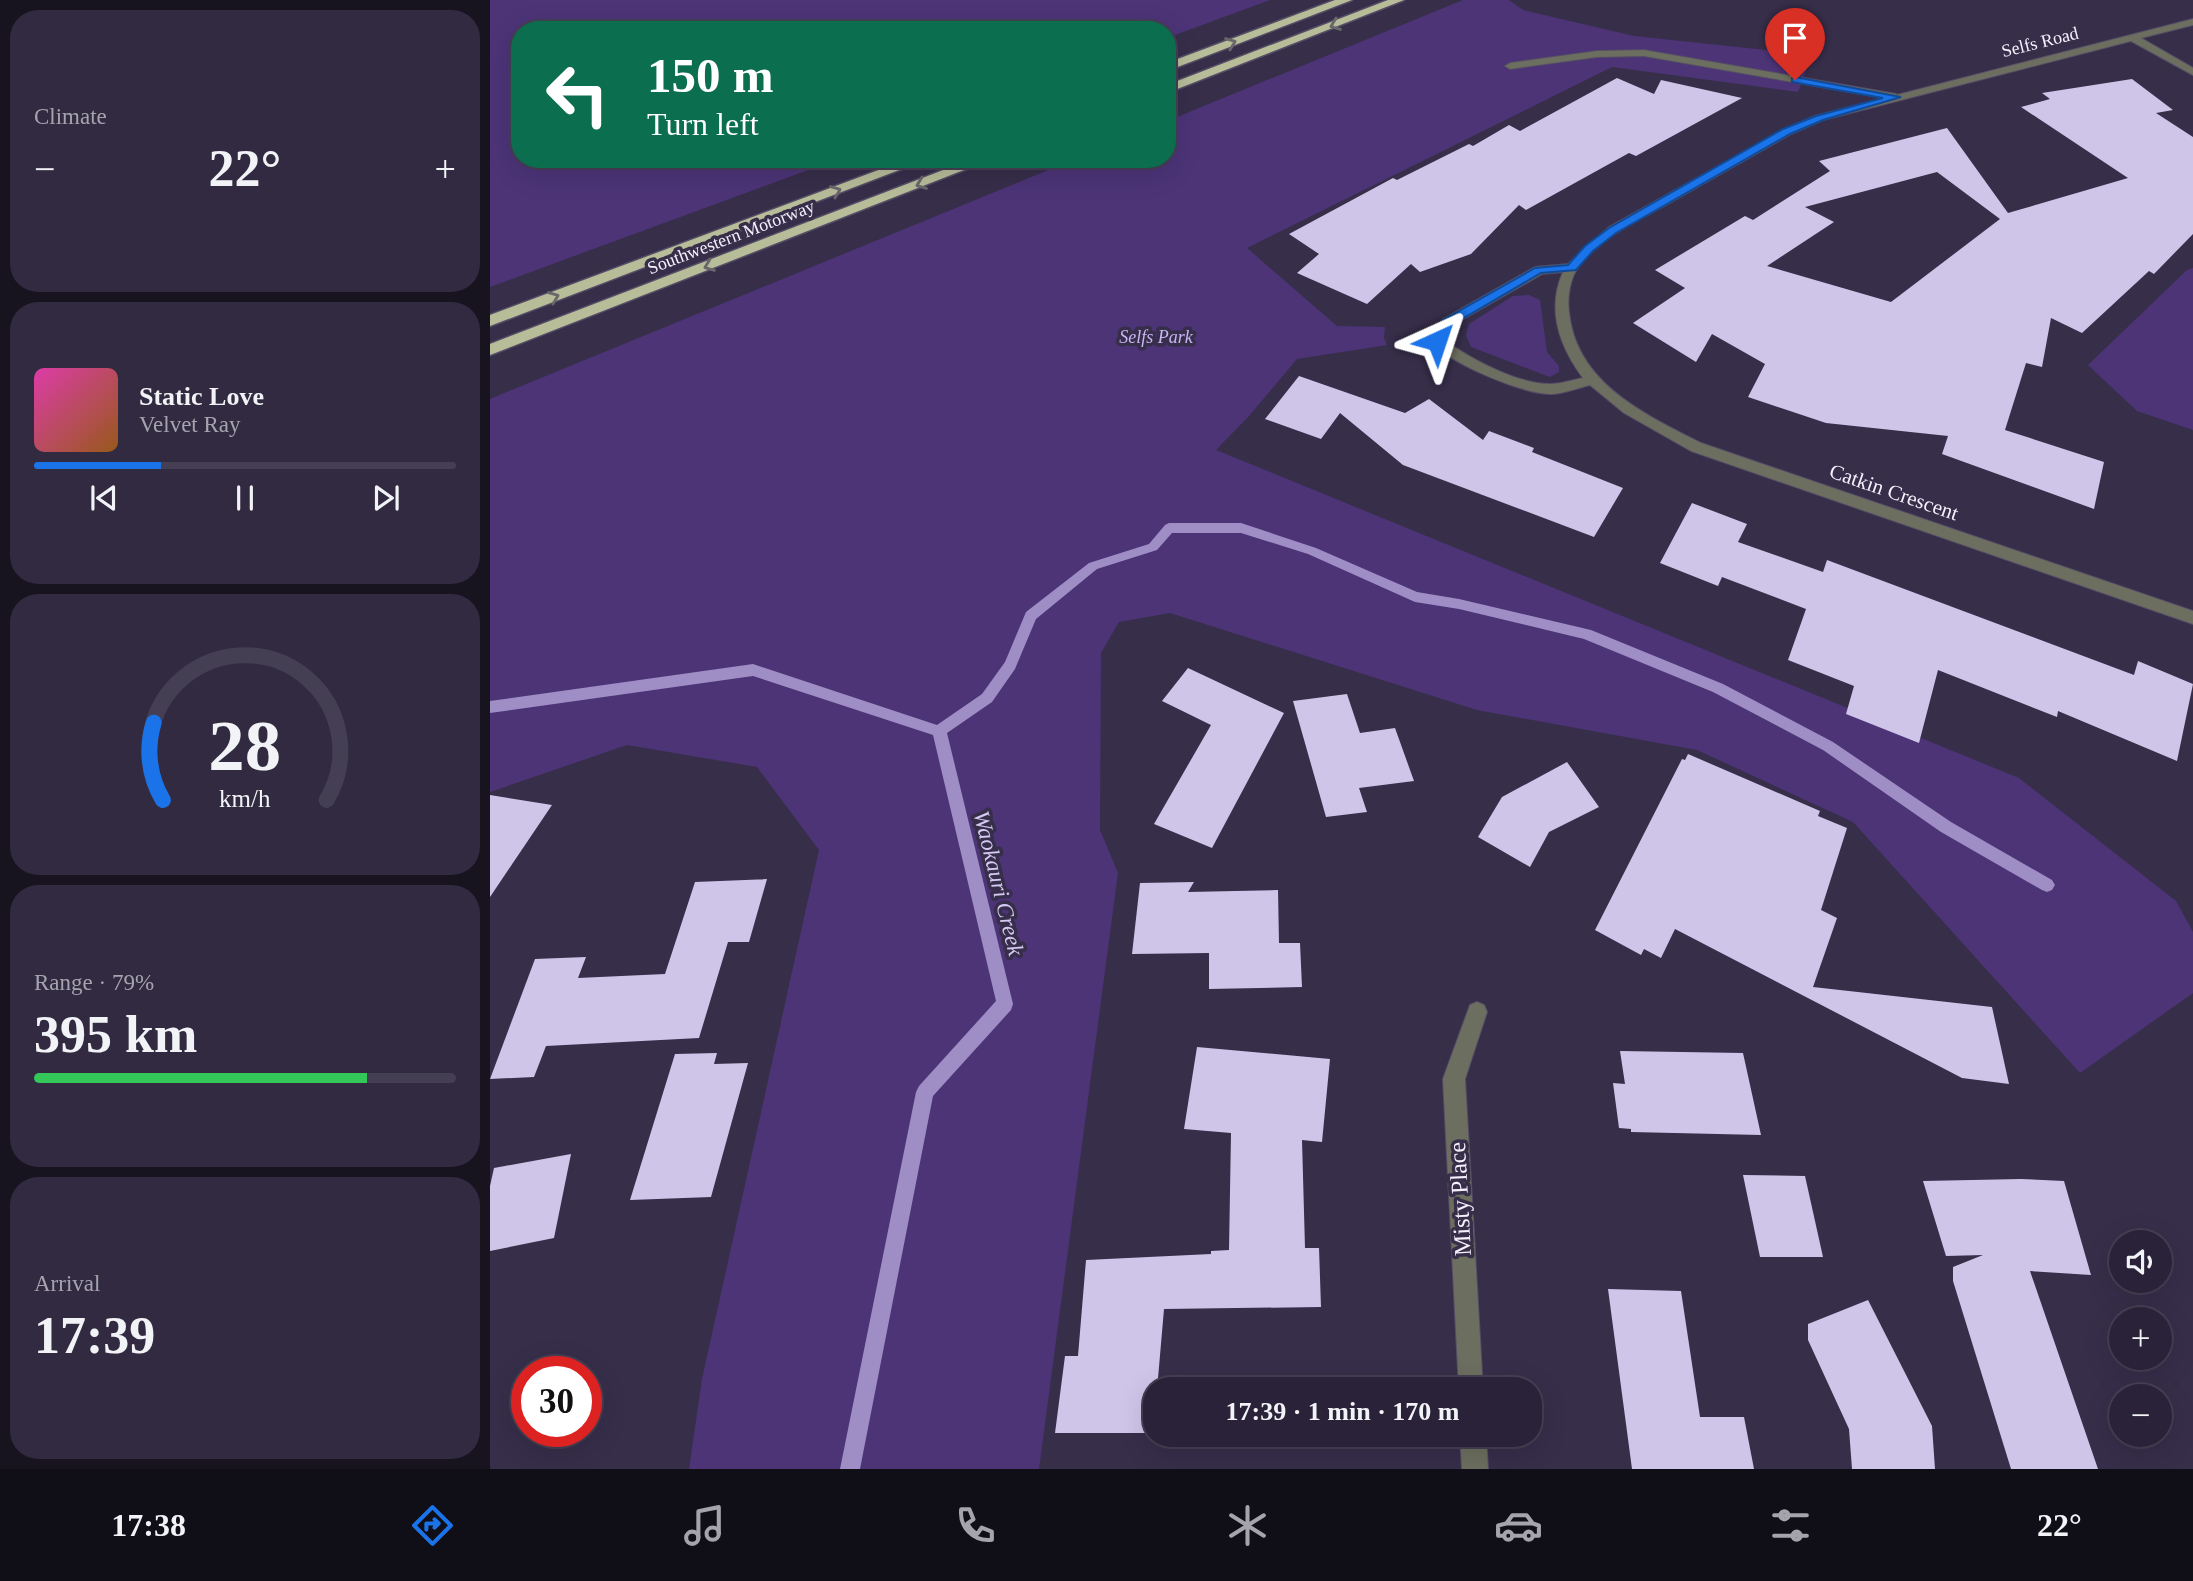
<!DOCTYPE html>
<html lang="en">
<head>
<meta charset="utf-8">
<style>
	body { margin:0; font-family:Georgia,serif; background:#312a40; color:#f1f3f6; height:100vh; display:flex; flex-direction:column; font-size:26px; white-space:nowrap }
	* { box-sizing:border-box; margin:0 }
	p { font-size:23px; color:#a5a4ae }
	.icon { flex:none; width:38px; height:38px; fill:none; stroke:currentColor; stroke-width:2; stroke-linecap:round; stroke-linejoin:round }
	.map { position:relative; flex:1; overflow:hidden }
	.details { display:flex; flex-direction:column; gap:10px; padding:10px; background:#17131f; width:490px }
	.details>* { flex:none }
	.hud { position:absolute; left:21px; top:21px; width:665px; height:147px; border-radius:28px; box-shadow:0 7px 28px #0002,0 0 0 2px #453f53; background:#0b6e4f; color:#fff; overflow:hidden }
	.tools { position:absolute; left:1619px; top:1230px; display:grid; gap:14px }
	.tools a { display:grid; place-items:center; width:63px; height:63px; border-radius:50%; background:#292238; box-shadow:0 7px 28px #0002,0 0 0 2px #453f53; font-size:35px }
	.speed { position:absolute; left:21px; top:1356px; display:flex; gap:14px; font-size:35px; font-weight:700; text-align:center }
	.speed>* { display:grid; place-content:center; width:91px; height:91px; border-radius:50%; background:#292238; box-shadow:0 7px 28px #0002,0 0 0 2px #453f53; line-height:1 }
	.speed .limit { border:10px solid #d22; background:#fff; color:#111 }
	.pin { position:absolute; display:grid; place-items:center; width:60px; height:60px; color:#fff; margin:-72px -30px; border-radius:50% 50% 50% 0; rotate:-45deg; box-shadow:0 0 7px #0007 }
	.pin .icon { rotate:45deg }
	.me { position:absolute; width:77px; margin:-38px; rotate:42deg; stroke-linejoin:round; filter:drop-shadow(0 0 5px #0008) }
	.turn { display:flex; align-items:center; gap:24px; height:147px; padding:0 21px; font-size:32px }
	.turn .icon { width:91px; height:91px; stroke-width:2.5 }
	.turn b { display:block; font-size:49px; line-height:60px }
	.big { font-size:52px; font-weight:700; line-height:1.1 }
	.details .card { flex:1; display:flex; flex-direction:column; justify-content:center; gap:10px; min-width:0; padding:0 24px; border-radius:28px; background:#312a40 }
	.details .dial { align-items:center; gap:0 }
	.dial svg { height:182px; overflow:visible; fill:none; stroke:#453f53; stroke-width:7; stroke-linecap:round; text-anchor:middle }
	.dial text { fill:#f1f3f6; stroke:none }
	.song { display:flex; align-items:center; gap:21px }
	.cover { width:84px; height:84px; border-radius:10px; background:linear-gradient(135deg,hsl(320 70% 55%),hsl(30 70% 35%)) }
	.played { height:7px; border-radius:4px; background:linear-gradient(90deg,#1a73e8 30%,#453f53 30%) }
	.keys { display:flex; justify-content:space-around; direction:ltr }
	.heat { display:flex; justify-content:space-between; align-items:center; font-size:38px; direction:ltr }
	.charge { height:10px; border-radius:5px; background:linear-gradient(90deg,#34c759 79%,#453f53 0) }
	.trip { position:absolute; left:653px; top:1377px; width:399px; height:70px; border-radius:28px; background:#292238; box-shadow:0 7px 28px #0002,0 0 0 2px #453f53; font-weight:700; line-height:70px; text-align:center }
	.menu { display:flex; height:112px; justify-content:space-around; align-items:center; background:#100e16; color:#a5a4ae }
	.menu .icon { width:49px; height:49px }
	.menu .selected { color:#1a73e8 }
	.menu b { font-size:32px; color:#f1f3f6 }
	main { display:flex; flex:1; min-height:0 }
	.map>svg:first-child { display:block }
</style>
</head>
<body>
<main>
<section class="details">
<div class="card"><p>Climate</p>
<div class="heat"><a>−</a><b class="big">22°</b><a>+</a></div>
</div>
<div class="card">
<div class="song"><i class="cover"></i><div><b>Static Love</b><p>Velvet Ray</p></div></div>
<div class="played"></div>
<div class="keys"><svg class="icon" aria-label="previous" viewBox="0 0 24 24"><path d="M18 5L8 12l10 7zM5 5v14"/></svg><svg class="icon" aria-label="pause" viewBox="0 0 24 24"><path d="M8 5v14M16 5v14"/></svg><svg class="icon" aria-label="next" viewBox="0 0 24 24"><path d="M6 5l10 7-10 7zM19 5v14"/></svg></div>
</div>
<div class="card dial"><svg viewBox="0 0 100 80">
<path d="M14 69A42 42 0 1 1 86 69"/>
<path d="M14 69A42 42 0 0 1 10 35" stroke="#1a73e8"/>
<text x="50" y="56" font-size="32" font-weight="700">28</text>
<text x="50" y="72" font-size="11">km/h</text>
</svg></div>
<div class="card"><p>Range · 79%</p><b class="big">395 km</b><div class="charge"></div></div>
<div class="card"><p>Arrival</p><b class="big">17:39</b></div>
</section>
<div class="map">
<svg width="1703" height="1469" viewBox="0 0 1703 1469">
	<rect width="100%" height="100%" fill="#372e4a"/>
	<!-- green -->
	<g fill="#4c3477">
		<path d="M0 0H780L677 38V30H30V159H348L0 287Z"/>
		<path d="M973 0H1019L1033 10 1144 36 1322 55 1308 92 1122 67 757 248 847 326 895 327 894 338 897 345 807 359 759 416 726 450 1529 778 1686 901 1703 932V993L1590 1073 1363 822 1207 750 987 710 680 613 629 622 611 653 610 830 628 873 549 1469H199L212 1379 329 850 267 767 137 745 0 792V399L585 159H677V121Z"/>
		<path d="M1703 268V430L1647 411 1598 365 1697 270Z"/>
		<path d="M1039 295 1050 300 1057 352 1069 366V372L1060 377 981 347 976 335 979 324 1023 296Z"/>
	</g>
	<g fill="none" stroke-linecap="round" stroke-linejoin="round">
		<!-- stream -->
		<path fill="#9f8ec5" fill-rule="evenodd" d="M679 523H751L826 548 927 592 969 599 1101 630 1233 684 1343 742 1461 822 1562 880 1565 885 1562 890 1557 892 1552 890 1451 832 1333 750 1223 692 1094 639 969 609 925 602 818 554 751 533H682L667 550 607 569 546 619 525 669 502 702 457 733 523 1004 521 1010 443 1096 370 1469H350L426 1092 429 1086 506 1001 443 735 263 676 0 713V701L263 664 447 725 492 694 515 662 536 612 599 563 659 544 675 525Z"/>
	</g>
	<!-- building -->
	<g fill="#cfc5e9" fill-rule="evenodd">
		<path d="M1127 78 1164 94 1171 80 1252 98 1146 156 1139 153 1036 210 1029 205 981 254 930 272 921 264 877 304 807 273 829 254 799 234 903 178 907 180 979 144 983 146 1019 125 1030 131Z"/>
		<path d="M1642 79 1683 110 1666 113 1703 137V234L1664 274 1659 271 1592 333 1561 318 1552 367 1536 363 1515 430 1614 462 1604 509 1452 454 1458 436 1336 423 1258 397 1275 364 1222 334 1206 362 1143 323 1195 288 1165 270 1255 216 1263 220 1340 171 1329 161 1457 128 1518 213 1638 178 1531 107 1560 99 1552 93ZM1447 172 1510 219 1401 302 1277 266 1344 222 1315 207Z"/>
		<path d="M809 376 915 413 939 399 993 440 999 431 1044 448 1042 452 1133 488 1104 537 913 465 850 413 831 439 775 419Z"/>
		<path d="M1202 503 1257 524 1248 542 1333 572 1337 560 1644 675 1648 661 1703 684 1687 761 1568 711 1567 717 1448 670 1429 743 1356 714 1364 686 1298 660 1316 609 1232 577 1228 586 1170 563Z"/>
		<path d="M698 668 794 713 722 848 664 824 721 725 672 701Z"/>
		<path d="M857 694 870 733 905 728 924 781 869 788 877 812 836 817 803 701Z"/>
		<path d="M1198 754 1330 811 1328 816 1357 828 1331 910 1347 918 1323 987 1502 1007 1519 1084 1472 1078 1185 929 1171 958 1154 949 1151 955 1105 930 1192 759 1195 760Z"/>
		<path d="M1077 762 1109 807 1059 832 1040 867 988 837 1012 797Z"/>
		<path d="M0 795 62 805 0 897Z"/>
		<path d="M277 879 259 942H238L209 1038 56 1046 44 1077 0 1079 45 959 96 957 88 978 175 974 205 882Z"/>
		<path d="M704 882 698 892 788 890 789 943H810L812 987 719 989V953L642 954 650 883Z"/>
		<path d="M707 1047 840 1059 832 1142 812 1140 815 1248H829L831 1307 674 1309 667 1390H665L664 1433H565L575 1356H588L596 1260 721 1254V1251L739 1250 741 1133 694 1129Z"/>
		<path d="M1130 1051 1253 1053 1271 1135 1141 1132V1129L1129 1128 1123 1083 1135 1084Z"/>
		<path d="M227 1053 224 1064 258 1063 221 1197 140 1200 185 1054Z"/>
		<path d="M81 1154 64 1238 0 1251V1186L4 1168Z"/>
		<path d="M1253 1175 1315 1176 1333 1257H1270Z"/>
		<path d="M1531 1179 1574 1181 1601 1275 1540 1271 1608 1469H1521L1463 1281V1267L1493 1255 1456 1256 1433 1181Z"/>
		<path d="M1118 1289 1191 1291 1210 1417H1254L1264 1469H1142Z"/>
		<path d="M1378 1300 1442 1426 1445 1469H1362L1359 1429 1318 1340V1324Z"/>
	</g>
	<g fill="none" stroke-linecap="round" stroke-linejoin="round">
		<defs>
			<path id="service" d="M1154 50 1406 94 1411 97 1406 100 1154 56 1107 57 1020 69 1015 66 1020 63 1107 51Z"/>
			<g id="minor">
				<path d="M1703 19V25L1651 38 1703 68V75L1641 41 1333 120 1301 134C1262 156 1224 178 1185 200 1152 219 1113 235 1089 266 1080 278 1077 297 1079 312 1086 383 1154 414 1211 443L1703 611V624L1201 451 1134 413 1100 385C1088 388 1075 393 1063 394 1034 395 959 363 940 341L953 319 1045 267 1078 264 1119 227 1293 130 1325 116ZM1073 272C1056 310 1070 347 1093 378 1082 380 1071 384 1060 384 1027 384 981 359 954 340L963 325 1052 274Z"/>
				<path d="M987 1002 994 1005 997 1012 975 1079 993 1390H969L953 1079 980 1005Z"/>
				<path d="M970 1435H996L998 1469H972Z"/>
			</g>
			<g id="motorway">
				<path d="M845 0H862L677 71V63Z"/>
				<path d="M898 0H914L677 93V85Z"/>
				<path d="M418 159H438L0 326V315Z"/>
				<path d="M482 159H502L0 355V344Z"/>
			</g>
		</defs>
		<!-- service casing -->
		<use href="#service" stroke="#554d66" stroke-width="2"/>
		<!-- minor casing -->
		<use href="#minor" stroke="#554d66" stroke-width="2"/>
		<!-- motorway casing -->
		<use href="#motorway" stroke="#554d66" stroke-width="3"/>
		<!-- service -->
		<use href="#service" fill="#6c6e5f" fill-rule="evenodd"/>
		<!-- minor -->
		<use href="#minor" fill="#6c6e5f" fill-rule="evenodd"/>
		<!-- motorway -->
		<use href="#motorway" fill="#b7bd99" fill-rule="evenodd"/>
	</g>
	<!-- one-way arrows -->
	<defs><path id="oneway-chevron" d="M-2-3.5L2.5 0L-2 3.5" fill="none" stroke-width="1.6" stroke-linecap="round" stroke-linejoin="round" transform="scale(1.75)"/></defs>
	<g stroke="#6a676a">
		<use href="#oneway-chevron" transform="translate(845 25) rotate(159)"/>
		<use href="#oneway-chevron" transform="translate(741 43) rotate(-21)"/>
		<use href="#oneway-chevron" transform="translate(431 184) rotate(159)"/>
		<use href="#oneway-chevron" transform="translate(346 191) rotate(-21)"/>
		<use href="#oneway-chevron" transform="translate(219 266) rotate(159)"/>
		<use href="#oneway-chevron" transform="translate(64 297) rotate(-21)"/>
	</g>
	<!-- route -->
	<path fill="#1a73e8" stroke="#114b97" stroke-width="2" d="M1305 77 1411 97 1333 120 1300 134 1126 233 1103 251 1086 270 1051 273 962 325 951 343H942L941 341 953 320 1045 268 1078 265 1095 246 1119 228 1293 129 1326 116 1393 98 1302 82V78Z"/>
	<g text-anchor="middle" stroke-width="7" stroke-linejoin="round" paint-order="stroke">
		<!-- far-street labels -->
		<g font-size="18" fill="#f4f1fc" stroke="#372e4a">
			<text transform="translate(1550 42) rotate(-14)" y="6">Selfs Road</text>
			<text transform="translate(241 237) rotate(-21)" y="6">Southwestern Motorway</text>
		</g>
		<!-- far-park labels -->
		<g font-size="18" font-style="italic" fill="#c7b6f3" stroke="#372e4a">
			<text x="666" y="343">Selfs Park</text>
		</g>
		<!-- street labels -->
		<g font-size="21" fill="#f4f1fc" stroke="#372e4a">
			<text transform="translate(1404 492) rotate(19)" y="7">Catkin Crescent</text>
		</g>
		<!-- water labels -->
		<g font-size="23" font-style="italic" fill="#d4c9f2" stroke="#372e4a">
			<text transform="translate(509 883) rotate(76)" y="8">Waokauri Creek</text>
		</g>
		<!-- near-street labels -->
		<g font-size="24" fill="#f4f1fc" stroke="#372e4a">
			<text transform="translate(970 1199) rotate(-93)" y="8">Misty Place</text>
		</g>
	</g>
</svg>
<div class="tools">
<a><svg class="icon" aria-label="sound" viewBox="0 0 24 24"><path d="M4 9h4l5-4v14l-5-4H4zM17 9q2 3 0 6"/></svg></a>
<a>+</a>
<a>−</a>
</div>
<div class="speed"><div class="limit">30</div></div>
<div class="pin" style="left:1305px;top:80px;background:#d93025"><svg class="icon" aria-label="arrive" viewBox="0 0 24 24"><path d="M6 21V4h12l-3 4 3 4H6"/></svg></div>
<svg class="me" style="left:947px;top:341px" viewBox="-20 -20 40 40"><path d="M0-17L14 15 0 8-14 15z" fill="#1a73e8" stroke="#fff" stroke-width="4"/></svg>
<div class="trip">17:39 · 1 min · 170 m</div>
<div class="hud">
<div class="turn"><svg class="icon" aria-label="left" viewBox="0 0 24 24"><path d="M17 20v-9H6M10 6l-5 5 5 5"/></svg><div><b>150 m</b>Turn left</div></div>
</div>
</div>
</main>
<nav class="menu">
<b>17:38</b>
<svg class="icon selected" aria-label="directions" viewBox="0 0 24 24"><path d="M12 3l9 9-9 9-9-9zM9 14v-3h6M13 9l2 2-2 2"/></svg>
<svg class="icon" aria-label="music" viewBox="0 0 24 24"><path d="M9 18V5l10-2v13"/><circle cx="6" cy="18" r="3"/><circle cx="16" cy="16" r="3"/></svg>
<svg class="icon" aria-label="phone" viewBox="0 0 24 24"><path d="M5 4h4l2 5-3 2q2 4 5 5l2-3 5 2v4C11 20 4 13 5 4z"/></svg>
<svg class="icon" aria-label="climate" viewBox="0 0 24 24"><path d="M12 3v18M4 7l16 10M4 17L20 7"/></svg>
<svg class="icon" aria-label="car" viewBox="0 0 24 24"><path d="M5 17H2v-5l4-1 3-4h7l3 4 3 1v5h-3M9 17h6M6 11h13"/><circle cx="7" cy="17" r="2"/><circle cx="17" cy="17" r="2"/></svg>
<svg class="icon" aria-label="filters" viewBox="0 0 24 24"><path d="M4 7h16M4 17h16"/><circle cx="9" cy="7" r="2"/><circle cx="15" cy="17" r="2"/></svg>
<b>22°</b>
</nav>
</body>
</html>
